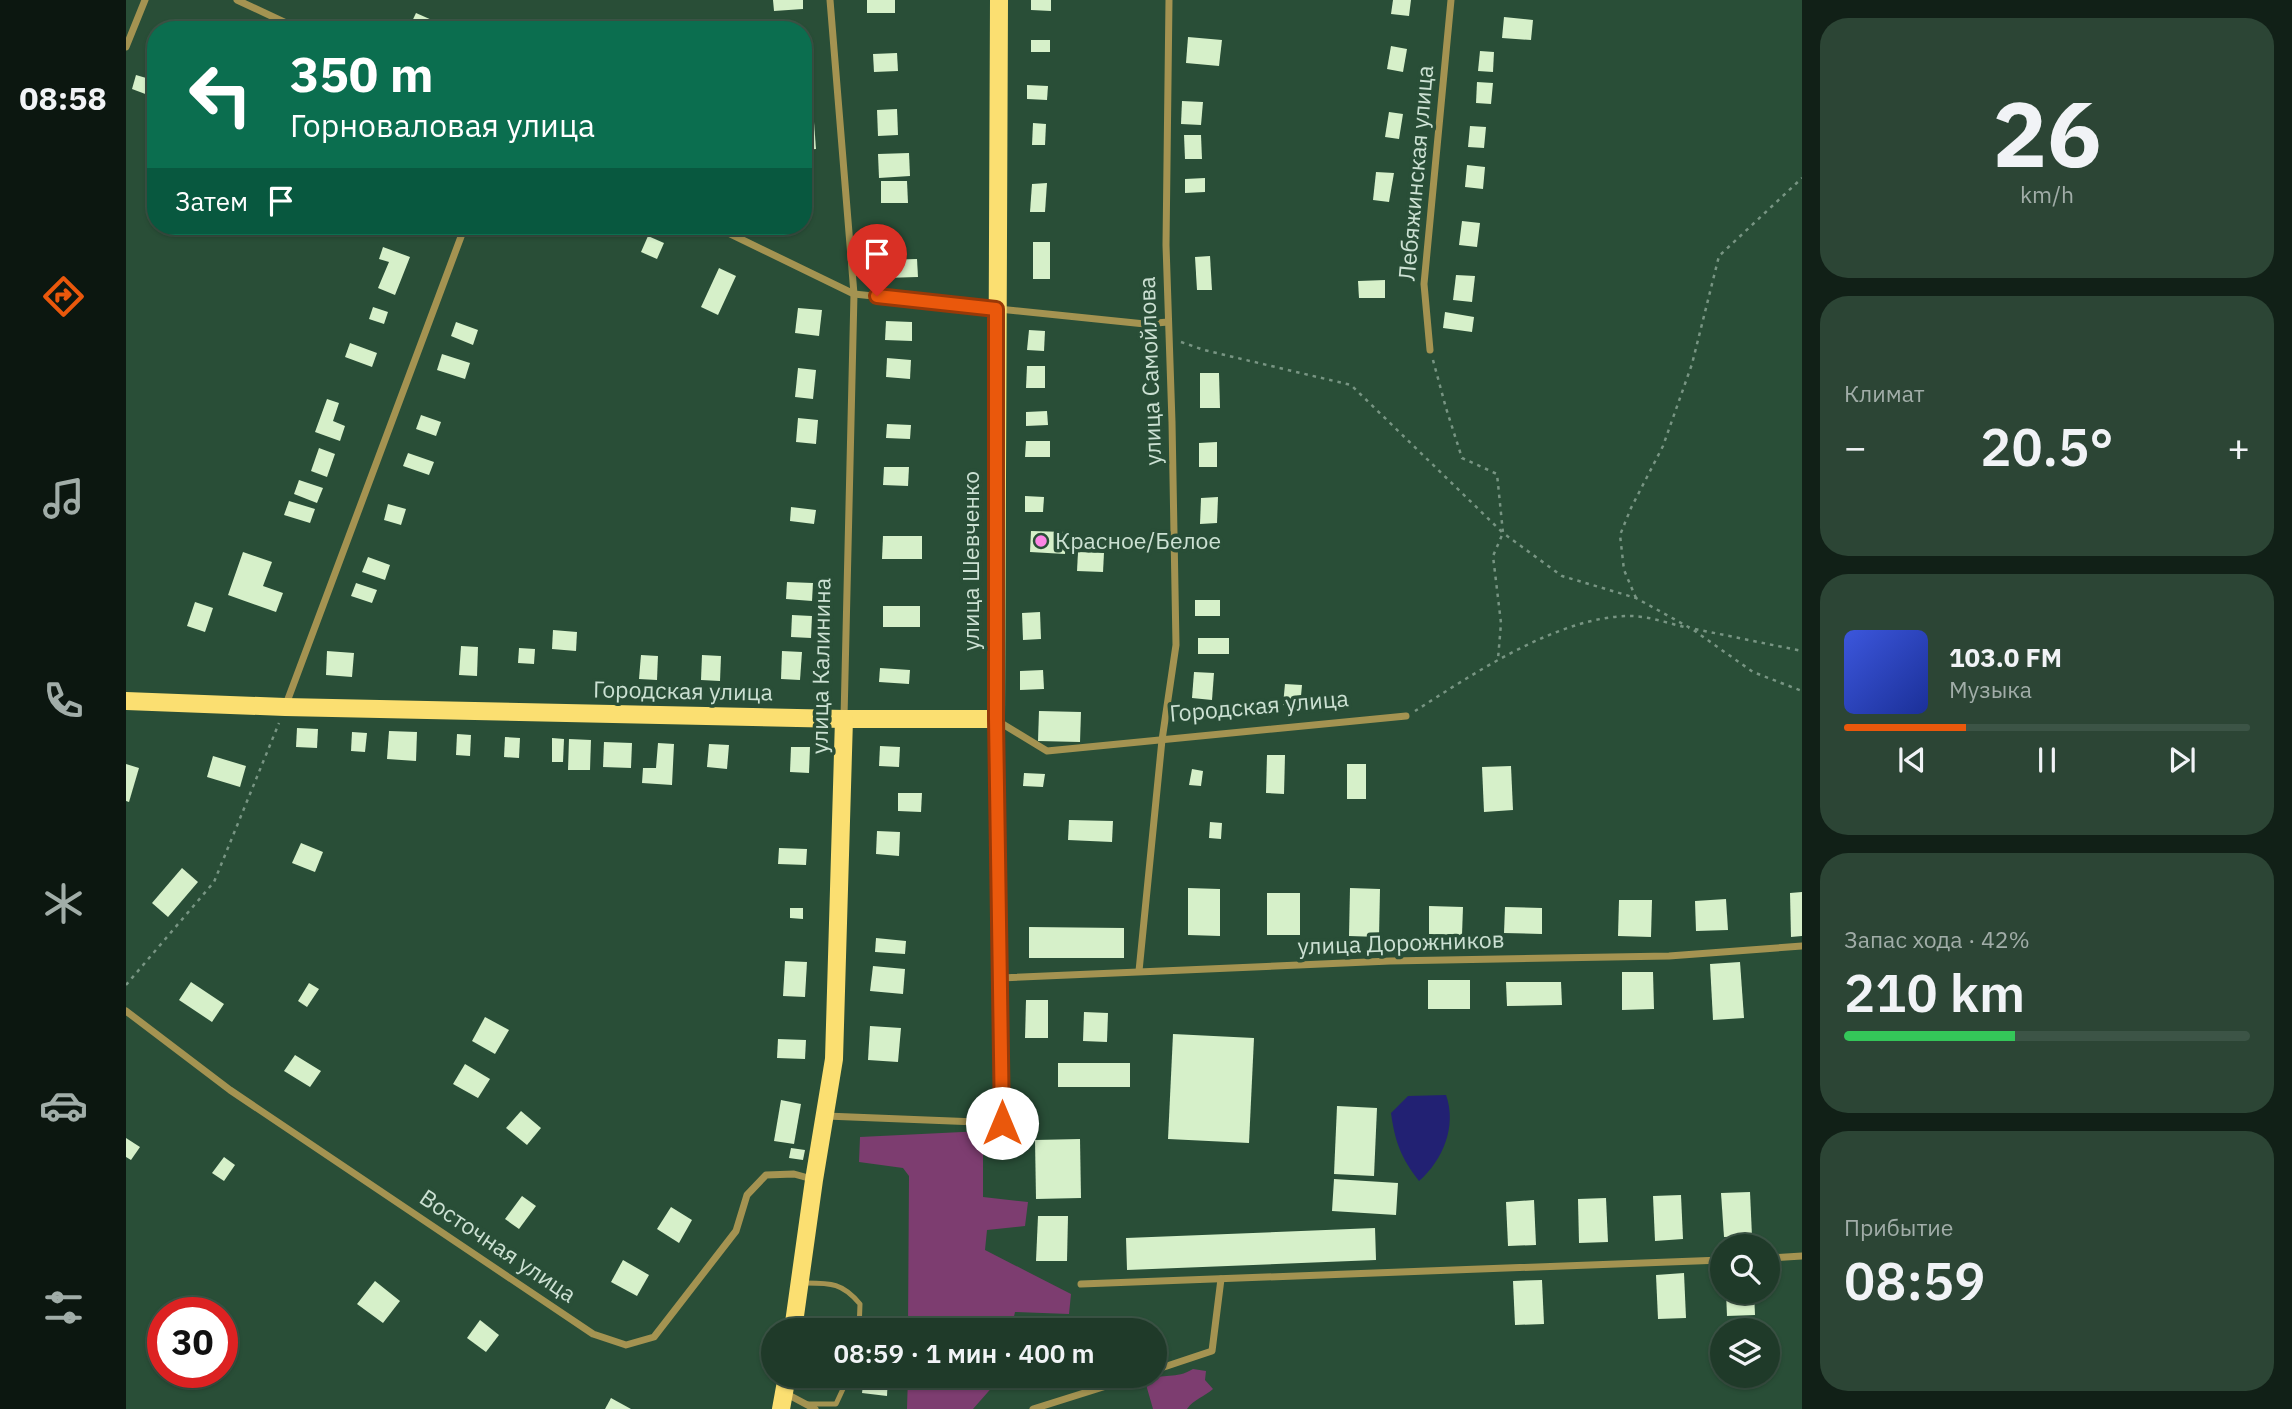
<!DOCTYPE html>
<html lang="ru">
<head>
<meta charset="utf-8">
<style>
	body { margin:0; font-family:"IBM Plex Sans",sans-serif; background:#2c4535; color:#f1f3f6; height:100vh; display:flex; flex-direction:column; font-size:26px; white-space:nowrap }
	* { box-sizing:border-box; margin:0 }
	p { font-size:23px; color:#a1ada8 }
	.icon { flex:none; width:38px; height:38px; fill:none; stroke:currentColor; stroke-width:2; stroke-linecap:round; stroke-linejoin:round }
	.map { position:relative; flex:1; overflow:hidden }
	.drawer { display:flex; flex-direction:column; gap:18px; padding:18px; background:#112017; width:490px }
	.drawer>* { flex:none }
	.guide { position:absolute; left:21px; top:21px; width:665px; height:214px; border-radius:28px; box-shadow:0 2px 5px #0004,0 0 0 2px #3c5446; background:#0b6e4f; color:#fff; overflow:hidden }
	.tools { position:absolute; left:1584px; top:1234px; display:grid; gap:14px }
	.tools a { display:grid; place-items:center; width:70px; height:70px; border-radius:50%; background:#1f3a29; box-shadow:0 2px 5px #0004,0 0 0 2px #3c5446; font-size:35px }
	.speed { position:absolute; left:21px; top:1297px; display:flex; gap:14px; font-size:35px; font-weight:700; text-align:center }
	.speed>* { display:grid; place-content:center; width:91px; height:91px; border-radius:50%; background:#1f3a29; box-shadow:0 2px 5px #0004,0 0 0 2px #3c5446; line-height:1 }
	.speed .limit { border:10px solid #d22; background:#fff; color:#111 }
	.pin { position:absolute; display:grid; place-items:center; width:60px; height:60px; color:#fff; margin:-72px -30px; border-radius:50% 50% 50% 0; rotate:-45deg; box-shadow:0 0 7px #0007 }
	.pin .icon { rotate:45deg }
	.me { position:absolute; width:77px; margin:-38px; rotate:0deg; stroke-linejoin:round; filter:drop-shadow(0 0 5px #0008) }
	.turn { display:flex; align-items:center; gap:24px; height:147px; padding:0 28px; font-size:32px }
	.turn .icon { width:91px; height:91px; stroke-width:2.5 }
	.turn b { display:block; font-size:49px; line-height:60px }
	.then { display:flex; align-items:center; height:66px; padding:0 28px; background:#0003; gap:14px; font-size:26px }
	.big { font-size:52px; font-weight:600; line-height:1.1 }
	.drawer .widget { flex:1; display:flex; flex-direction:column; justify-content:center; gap:10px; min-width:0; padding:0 24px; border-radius:28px; background:#2c4535 }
	.drawer .dial { align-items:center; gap:0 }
	.dial b { font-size:91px; line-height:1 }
	.song { display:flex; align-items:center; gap:21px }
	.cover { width:84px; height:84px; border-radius:10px; background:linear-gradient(135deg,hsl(230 70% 55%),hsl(230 70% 35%)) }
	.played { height:7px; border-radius:4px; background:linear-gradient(90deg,#ea580c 30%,#3c5446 30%) }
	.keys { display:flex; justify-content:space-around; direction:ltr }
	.heat { display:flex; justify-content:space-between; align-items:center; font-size:38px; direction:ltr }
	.charge { height:10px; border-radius:5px; background:linear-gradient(90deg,#34c759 42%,#3c5446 0) }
	.trip { position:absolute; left:635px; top:1318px; width:406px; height:70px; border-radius:35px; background:#1f3a29; box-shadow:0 2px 5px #0004,0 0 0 2px #3c5446; font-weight:600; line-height:70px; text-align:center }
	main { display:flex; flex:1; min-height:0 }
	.tab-bar { display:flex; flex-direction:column; width:126px; justify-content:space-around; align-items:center; background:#0c1710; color:#a1ada8 }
	.tab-bar .icon { width:49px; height:49px }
	.tab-bar .current { color:#ea580c }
	.tab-bar b { font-size:32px; color:#f1f3f6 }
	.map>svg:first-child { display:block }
</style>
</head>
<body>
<main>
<nav class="tab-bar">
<b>08:58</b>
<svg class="icon current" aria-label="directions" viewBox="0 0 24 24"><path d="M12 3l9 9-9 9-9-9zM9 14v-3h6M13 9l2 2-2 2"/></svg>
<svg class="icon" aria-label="music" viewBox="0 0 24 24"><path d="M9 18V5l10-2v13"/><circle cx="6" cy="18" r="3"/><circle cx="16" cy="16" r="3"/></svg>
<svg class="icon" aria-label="phone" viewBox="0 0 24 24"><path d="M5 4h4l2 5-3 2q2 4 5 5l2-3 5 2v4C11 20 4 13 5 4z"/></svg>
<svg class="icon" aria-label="climate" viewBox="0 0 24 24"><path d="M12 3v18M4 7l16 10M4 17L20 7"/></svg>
<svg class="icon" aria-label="car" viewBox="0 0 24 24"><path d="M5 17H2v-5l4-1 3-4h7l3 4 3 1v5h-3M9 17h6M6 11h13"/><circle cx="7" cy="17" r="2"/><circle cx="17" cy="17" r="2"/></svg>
<svg class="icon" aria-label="filters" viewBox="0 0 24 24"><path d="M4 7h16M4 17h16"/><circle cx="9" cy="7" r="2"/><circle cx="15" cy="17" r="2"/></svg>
</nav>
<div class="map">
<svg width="1676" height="1409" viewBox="0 0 1676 1409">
	<rect width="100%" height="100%" fill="#294e37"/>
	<!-- green -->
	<g fill="#7d3d70">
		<path d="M857 1131V1197L902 1202 899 1226 861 1230 859 1250 945 1294 943 1314 889 1312 885 1330H782L783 1176 777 1168 733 1162 734 1137Z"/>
		<path d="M1067 1369 1080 1371 1079 1380 1087 1389C1078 1397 1068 1399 1061 1409H1027L1019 1381C1039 1372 1049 1380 1067 1369Z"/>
		<path d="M782 1376H876L847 1409H781Z"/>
	</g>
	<!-- water -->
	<path fill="#222173" d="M1320 1095C1331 1126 1317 1160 1293 1181 1275 1158 1269 1142 1265 1113L1282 1096Z"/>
	<!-- building -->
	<g fill="#d6f0c9">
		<path d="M647 0H677V9L648 11Z"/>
		<rect x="741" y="0" width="28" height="13"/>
		<path d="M905 0H925V11L905 10Z"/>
		<path d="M1267 0H1285L1283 16 1265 14Z"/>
		<path d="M290 13 315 24 312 30H282Z"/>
		<path d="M1378 17 1407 20 1405 40 1376 38Z"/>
		<path d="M1062 37 1096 40 1093 66 1060 63Z"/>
		<rect x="905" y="40" width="19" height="12"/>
		<path d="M1265 46 1281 49 1277 72 1261 69Z"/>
		<path d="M1354 51 1368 52 1367 72 1352 71Z"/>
		<path d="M771 53 772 71 748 72 747 54Z"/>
		<path d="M10 75 27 80 22 95 6 89Z"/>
		<path d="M1351 82 1367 83 1365 104 1350 103Z"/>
		<path d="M901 85 922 86 921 100 901 99Z"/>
		<path d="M1056 101 1077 102 1075 125 1055 124Z"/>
		<path d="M771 109 772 135 752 136 751 110Z"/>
		<path d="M1263 112 1277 114 1273 139 1259 137Z"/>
		<path d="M688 122 690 149 677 150V123Z"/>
		<path d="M907 123 920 124 919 145H906Z"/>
		<path d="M1344 126 1360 127 1358 148 1342 147Z"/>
		<path d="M1058 135H1075L1076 159H1059Z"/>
		<path d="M783 153 784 176 753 178 752 154Z"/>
		<path d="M1341 165 1359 167 1357 189 1339 187Z"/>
		<path d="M1250 172 1268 173 1263 202 1247 200Z"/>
		<path d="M1079 178V192L1059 193V179Z"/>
		<path d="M755 181H781L782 203H755Z"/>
		<path d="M921 183 919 212H904L906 184Z"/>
		<path d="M1336 221 1354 223 1351 247 1333 245Z"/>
		<path d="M522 236 538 243 531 259 515 252Z"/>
		<rect x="907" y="242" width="17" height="37"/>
		<path d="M257 247 284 257 269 295 252 288 263 262 253 259Z"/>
		<path d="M1084 256 1086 290H1071L1069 257Z"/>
		<path d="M791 259 792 277 757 278V260Z"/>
		<path d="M593 268 610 276 592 315 575 307Z"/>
		<path d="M1330 275 1349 276 1346 302 1327 300Z"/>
		<path d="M1259 280V298H1233L1232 281Z"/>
		<path d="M247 307 262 312 258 324 243 319Z"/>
		<path d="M672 308 696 310 693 336 669 333Z"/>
		<path d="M1319 312 1348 317 1346 332 1317 328Z"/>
		<path d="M760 321 786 322V341L759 340Z"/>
		<path d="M330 322 352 330 347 345 325 336Z"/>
		<path d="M903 330 919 331 918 351 901 350Z"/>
		<path d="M224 343 251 353 246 367 219 357Z"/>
		<path d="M316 354 344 363 339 379 311 370Z"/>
		<path d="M761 358 785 360 784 379 760 377Z"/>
		<path d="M901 366H919V388H900Z"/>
		<path d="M672 368 690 370 687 399 669 397Z"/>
		<path d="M1074 373H1093L1094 408H1074Z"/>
		<path d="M201 399 213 403 207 421 219 426 214 441 189 432Z"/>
		<path d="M921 411 922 425 900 426V412Z"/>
		<path d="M295 415 315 422 310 436 290 429Z"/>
		<path d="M672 418 692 420 690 444 670 442Z"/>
		<path d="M761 424 785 425 784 439 760 438Z"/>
		<path d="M900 441H924V457H899Z"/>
		<path d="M1091 442V467H1073V443Z"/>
		<path d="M193 448 209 454 201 477 185 471Z"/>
		<path d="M282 453 308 462 303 475 277 466Z"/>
		<path d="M758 467H783L782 486 757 485Z"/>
		<path d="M173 480 197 488 191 503 168 494Z"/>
		<path d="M899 496 918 497 917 512H899Z"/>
		<path d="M1092 497 1091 523 1074 524 1075 498Z"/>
		<path d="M163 501 189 509 184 523 158 515Z"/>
		<path d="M262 504 280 509 275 525 258 520Z"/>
		<path d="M665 507 690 510 688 524 664 521Z"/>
		<path d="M905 531 940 532 939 554 904 552Z"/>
		<path d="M757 536H796V559H756Z"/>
		<path d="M117 552 146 562 137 586 157 593 150 612 102 595Z"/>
		<path d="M952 552 978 553 977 572 951 571Z"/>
		<path d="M242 557 264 565 259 580 236 572Z"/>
		<path d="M661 582 687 583 686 601 660 599Z"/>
		<path d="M230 583 251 590 246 603 225 596Z"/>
		<rect x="1069" y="600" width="25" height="16"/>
		<path d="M69 602 87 608 79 632 61 626Z"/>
		<rect x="757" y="606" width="37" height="21"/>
		<path d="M914 612 915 639 897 640 896 613Z"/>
		<path d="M666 615 686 616 685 638 665 637Z"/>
		<path d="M427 630 451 632 450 651 426 649Z"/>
		<rect x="1072" y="638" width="31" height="16"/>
		<path d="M335 646 352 647 351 676 333 675Z"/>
		<path d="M393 648 409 649 408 664 392 663Z"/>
		<path d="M201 651 228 653 226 677 200 675Z"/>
		<path d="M656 651 676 652 674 680 655 679Z"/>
		<path d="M515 655 532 656 531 680 513 679Z"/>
		<path d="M576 655 595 656 594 681 575 680Z"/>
		<path d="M754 668 784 670 783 684 753 682Z"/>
		<path d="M917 670 918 689 894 690V671Z"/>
		<path d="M1068 672 1088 673 1086 700 1066 698Z"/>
		<path d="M1159 684 1176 685 1174 707 1157 705Z"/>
		<path d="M913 711 955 712 954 742 912 741Z"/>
		<path d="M171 728 192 729 191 748 170 747Z"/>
		<path d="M263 731 291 732 290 761 261 759Z"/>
		<path d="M226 732 241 733 239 752 225 751Z"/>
		<path d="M331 734 345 735 344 756 330 755Z"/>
		<path d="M379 737 394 738 393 758 378 757Z"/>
		<path d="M426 738 438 739 437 762H426Z"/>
		<path d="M443 739 465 740 464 770H442Z"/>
		<path d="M478 742 506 743 505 768 477 767Z"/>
		<path d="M532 743 548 744 546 785 516 783 517 768H530Z"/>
		<path d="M583 744 603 745 601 769 581 767Z"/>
		<path d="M754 746 774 747 773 767 753 766Z"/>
		<path d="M665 747H684L683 773 664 772Z"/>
		<path d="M1141 755H1159L1158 794 1140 793Z"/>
		<path d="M87 756 120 766 114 787 81 777Z"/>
		<path d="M0 764 13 768 3 802 0 801Z"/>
		<rect x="1221" y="764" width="19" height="35"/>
		<path d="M1385 766 1387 810 1358 812 1356 767Z"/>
		<path d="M1066 769 1077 771 1075 786 1063 785Z"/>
		<path d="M898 773 919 774 917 787 897 786Z"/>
		<path d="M772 793H796L795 812 772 811Z"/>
		<path d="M943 820 987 821 986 842 942 840Z"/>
		<path d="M1084 822 1096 823 1095 839 1083 838Z"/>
		<path d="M751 831 774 832 773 856 750 854Z"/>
		<path d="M175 843 197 852 189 872 166 863Z"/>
		<path d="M653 848 681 849 680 865 652 864Z"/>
		<path d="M56 868 72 882 42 917 26 903Z"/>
		<path d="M1062 888 1094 889V936L1062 935Z"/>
		<path d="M1224 888 1254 889 1253 937 1223 936Z"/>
		<path d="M1676 892V936L1665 937 1664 893Z"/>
		<rect x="1141" y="893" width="33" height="42"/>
		<path d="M1600 899 1602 930 1570 931 1569 901Z"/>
		<path d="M1493 900H1526L1525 937 1492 936Z"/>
		<path d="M1303 906 1337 907 1336 935 1303 934Z"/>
		<path d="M1379 907 1416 908V934L1378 933Z"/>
		<path d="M664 908H677V919L664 918Z"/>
		<path d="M903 927 998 928V958H903Z"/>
		<path d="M750 938 780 941 779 954 749 952Z"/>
		<path d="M659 961 681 962 679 997 657 996Z"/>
		<path d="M1614 962 1618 1018 1587 1020 1584 964Z"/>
		<path d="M747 966 779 969 777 994 744 991Z"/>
		<path d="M1496 972H1527L1528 1009 1496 1010Z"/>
		<rect x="1302" y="980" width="42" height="29"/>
		<path d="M65 982 98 1004 86 1022 53 1000Z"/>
		<path d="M1380 982H1435L1436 1005 1381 1006Z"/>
		<path d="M183 983 193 989 181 1007 172 1001Z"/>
		<path d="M900 1000H922V1038H899Z"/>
		<path d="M958 1012 982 1013 981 1042 957 1041Z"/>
		<path d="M359 1017 383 1030 369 1054 346 1041Z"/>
		<path d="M744 1026 775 1028 772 1062 742 1060Z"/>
		<path d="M1047 1034 1128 1038 1123 1143 1042 1139Z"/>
		<path d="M652 1039 680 1040 679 1059 651 1058Z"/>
		<path d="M169 1055 195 1071 184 1087 158 1071Z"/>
		<rect x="932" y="1063" width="72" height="24"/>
		<path d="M339 1064 364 1079 352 1098 327 1084Z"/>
		<path d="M655 1100 675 1104 668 1144 648 1141Z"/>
		<path d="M1211 1106 1251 1108 1248 1176 1208 1174Z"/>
		<path d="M395 1111 415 1128 401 1145 380 1128Z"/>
		<path d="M0 1138 14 1147 5 1160 0 1157Z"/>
		<path d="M954 1139 955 1198 910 1199 909 1140Z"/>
		<path d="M665 1148 679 1150 677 1160 663 1158Z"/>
		<path d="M98 1157 109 1165 98 1181 86 1173Z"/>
		<path d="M1208 1179 1272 1183 1270 1215 1206 1211Z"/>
		<path d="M1624 1192 1626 1236 1598 1237 1595 1193Z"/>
		<path d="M1555 1195 1557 1239 1529 1241 1527 1196Z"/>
		<path d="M396 1196 410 1206 393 1229 379 1219Z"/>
		<path d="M1480 1198 1482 1242 1453 1243 1452 1199Z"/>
		<path d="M1408 1200 1410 1245 1382 1246 1380 1202Z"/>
		<path d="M545 1207 566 1220 553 1243 531 1229Z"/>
		<path d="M912 1216H942L941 1261H910Z"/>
		<path d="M1249 1228 1250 1260 1001 1270 1000 1238Z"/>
		<path d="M497 1260 523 1275 511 1296 485 1282Z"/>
		<path d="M1558 1273 1560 1318 1532 1319 1530 1275Z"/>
		<path d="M1416 1280 1418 1324 1389 1325 1387 1281Z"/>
		<path d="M249 1281 274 1301 257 1323 231 1304Z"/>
		<path d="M1600 1292H1628L1629 1315 1601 1316Z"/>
		<path d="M354 1320 373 1335 360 1352 341 1338Z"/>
		<rect x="898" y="1321" width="60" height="9"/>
		<path d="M738 1376H762L761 1396 736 1393Z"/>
		<rect x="898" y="1376" width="59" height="10"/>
		<path d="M485 1398 505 1409H479Z"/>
	</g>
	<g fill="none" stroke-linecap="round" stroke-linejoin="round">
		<!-- path -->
		<g stroke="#789583" stroke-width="2.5" stroke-dasharray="3.5 5" stroke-linecap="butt">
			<path d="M1055 342 1078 350 1225 385 1377 533 1367 556 1375 623 1372 659"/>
			<path d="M1307 360 1320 408 1336 458 1371 474 1377 533 1436 576 1510 598 1566 629 1627 672 1676 691"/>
			<path d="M1510 598 1498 570 1494 535 1505 508 1537 446 1566 364 1593 256 1676 178"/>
			<path d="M1569 629 1676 651"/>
			<path d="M1289 711C1347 674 1433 616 1504 616 1523 616 1544 624 1563 628"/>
			<path d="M0 985 88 882 153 723"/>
		</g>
		<!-- lane -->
		<g stroke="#a49351" stroke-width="5">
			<path d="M676 1283C704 1283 716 1282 734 1304L733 1330"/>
			<path d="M681 1404H710L723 1376"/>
		</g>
		<!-- street -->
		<g stroke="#a49351" stroke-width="7">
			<path d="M111 0 175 30"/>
			<path d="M704 0 728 294 718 718"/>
			<path d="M0 47 19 0"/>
			<path d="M588 226 728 294 1019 324 1042 322"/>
			<path d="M1304 350 1298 284 1325 0"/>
			<path d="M159 707 339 226"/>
			<path d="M870 720 921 751 1280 716"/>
			<path d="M1013 971 1036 740 1050 645 1046 422 1040 245 1043 0"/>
			<path d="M875 978 1264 961 1543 956 1676 946"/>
			<path d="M0 1011 104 1090 467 1334 500 1345 528 1337 610 1231 621 1195 640 1175 668 1174 686 1179"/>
			<path d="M700 1116 876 1123 870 720"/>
			<path d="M1642 1258 1676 1256"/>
			<path d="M955 1284 1596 1260"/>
			<path d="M1029 1370 1086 1351 1095 1279"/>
			<path d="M659 1393 689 1409"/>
			<path d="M907 1409 1012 1376"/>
		</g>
		<!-- primary -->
		<g stroke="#fbdf71" stroke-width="18">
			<path d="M0 701 159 707 718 719H870L873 0"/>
			<path d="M667 1330 688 1180 708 1059 718 719"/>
			<path d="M655 1409 661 1376"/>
		</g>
	</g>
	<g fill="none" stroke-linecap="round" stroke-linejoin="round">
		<defs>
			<path id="route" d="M751 296 870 309V719L876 1123"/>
		</defs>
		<!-- route casing -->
		<use href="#route" stroke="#983908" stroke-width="18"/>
		<!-- route -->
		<use href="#route" stroke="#ea580c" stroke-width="12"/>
	</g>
	<!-- markers -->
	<circle fill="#fc86e4" stroke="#294e37" stroke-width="2.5" cx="915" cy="541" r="7"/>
	<g text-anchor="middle" stroke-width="7" stroke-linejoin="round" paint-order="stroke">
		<!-- street labels -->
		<g font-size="23" fill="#cce1d3" stroke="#294e37">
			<text transform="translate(1290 173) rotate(-85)" y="8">Лебяжинская улица</text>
			<text transform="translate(1024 371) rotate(-92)" y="8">улица Самойлова</text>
			<text transform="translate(845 561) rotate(-90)" y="8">улица Шевченко</text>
			<text transform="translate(695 666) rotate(-89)" y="8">улица Калинина</text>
			<text transform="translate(557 691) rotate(1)" y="8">Городская улица</text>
			<text transform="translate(1133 706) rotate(-5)" y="8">Городская улица</text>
			<text transform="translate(1275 943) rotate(-2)" y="8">улица Дорожников</text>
			<text transform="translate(372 1246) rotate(34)" y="8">Восточная улица</text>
		</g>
		<!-- poi labels -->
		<g font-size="23" fill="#cce1d3" stroke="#294e37" text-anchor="start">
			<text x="929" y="549">Красное/Белое</text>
		</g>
	</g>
</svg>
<div class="tools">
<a><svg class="icon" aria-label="search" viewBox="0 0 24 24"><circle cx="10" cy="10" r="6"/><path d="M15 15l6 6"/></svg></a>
<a><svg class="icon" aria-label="layers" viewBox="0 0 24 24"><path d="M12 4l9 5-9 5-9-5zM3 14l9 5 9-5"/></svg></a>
</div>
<div class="speed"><div class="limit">30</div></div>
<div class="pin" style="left:751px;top:296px;background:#d93025"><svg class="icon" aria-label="arrive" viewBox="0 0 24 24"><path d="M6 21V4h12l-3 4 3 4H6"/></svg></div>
<svg class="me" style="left:876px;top:1123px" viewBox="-20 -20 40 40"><circle r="19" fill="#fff"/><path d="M0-13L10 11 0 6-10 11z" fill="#ea580c"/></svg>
<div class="trip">08:59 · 1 мин · 400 m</div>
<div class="guide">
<div class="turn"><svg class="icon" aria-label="left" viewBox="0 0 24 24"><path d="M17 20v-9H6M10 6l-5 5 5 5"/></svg><div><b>350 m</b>Горноваловая улица</div></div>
<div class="then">Затем<svg class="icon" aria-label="arrive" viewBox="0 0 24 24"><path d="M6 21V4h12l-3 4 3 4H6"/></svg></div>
</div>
</div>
<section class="drawer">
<div class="widget dial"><b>26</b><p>km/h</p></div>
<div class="widget"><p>Климат</p>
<div class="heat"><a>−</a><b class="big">20.5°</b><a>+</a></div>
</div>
<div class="widget">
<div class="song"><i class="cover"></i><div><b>103.0 FM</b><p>Музыка</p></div></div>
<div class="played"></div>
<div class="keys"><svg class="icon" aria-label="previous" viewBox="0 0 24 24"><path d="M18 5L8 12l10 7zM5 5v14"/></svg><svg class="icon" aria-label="pause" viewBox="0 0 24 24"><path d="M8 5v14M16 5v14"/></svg><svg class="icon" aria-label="next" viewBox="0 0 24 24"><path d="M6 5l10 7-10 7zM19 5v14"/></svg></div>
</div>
<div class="widget"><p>Запас хода · 42%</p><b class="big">210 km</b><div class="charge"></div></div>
<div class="widget"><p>Прибытие</p><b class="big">08:59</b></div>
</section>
</main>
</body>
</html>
